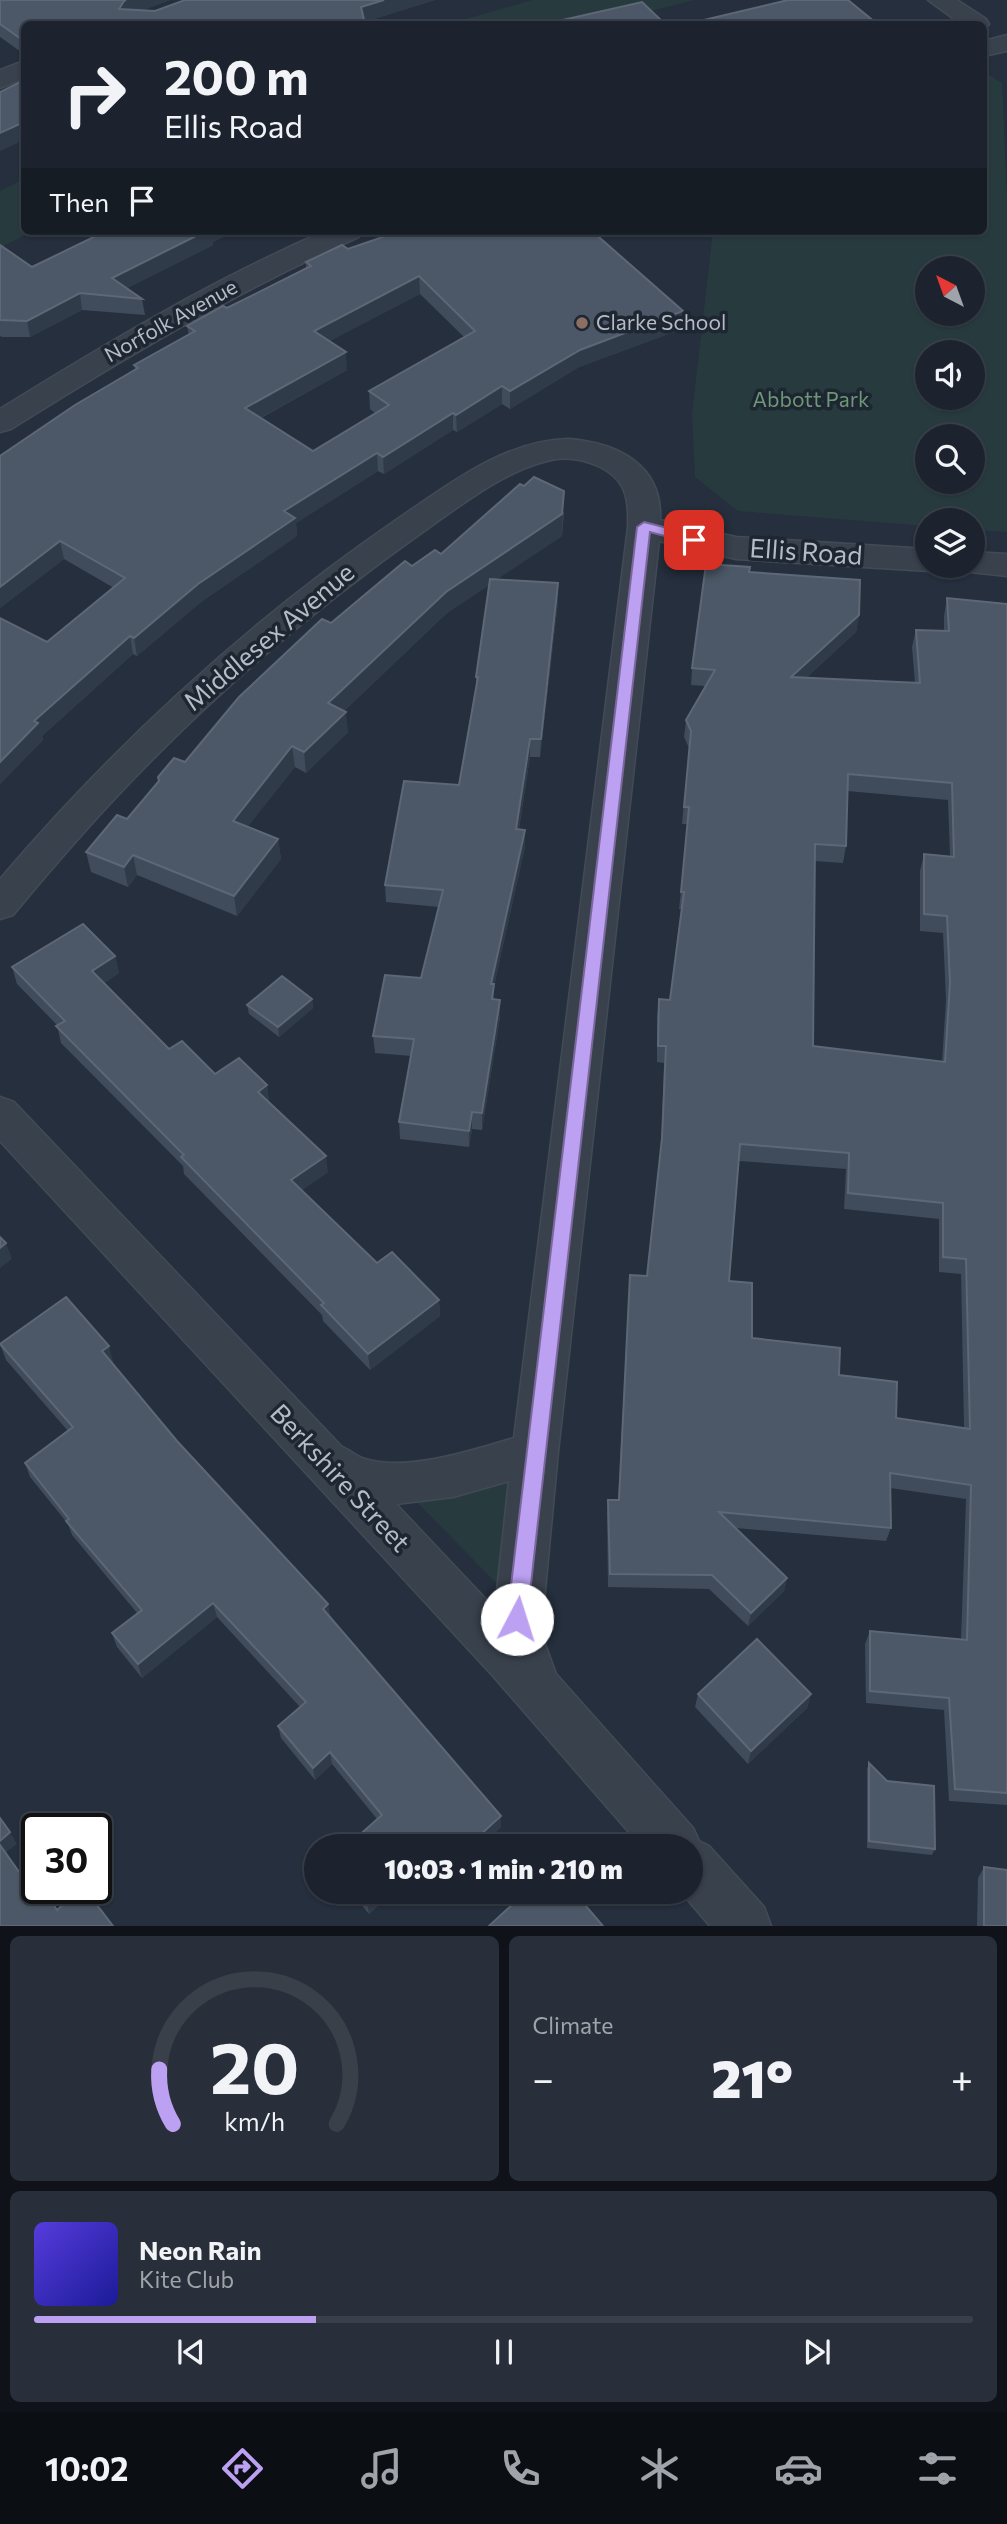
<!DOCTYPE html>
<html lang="en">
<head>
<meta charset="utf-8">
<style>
	body { margin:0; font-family:Commissioner,sans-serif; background:#292f3a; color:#f1f3f6; height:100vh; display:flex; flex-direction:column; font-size:26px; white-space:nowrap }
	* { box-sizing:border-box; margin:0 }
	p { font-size:23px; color:#a0a4aa }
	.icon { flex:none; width:38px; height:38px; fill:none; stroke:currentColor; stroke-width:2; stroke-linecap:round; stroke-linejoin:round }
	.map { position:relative; height:1926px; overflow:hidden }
	.side { display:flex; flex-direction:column; gap:10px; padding:10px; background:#0f1319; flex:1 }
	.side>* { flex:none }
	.guide { position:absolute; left:21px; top:21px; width:966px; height:214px; border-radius:10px; box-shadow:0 2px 5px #0004,0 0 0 2px #3a404a; background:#1c232e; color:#f1f3f6; overflow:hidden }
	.needle { width:46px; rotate:319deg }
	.tools { position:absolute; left:915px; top:256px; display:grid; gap:14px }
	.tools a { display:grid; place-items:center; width:70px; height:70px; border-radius:50%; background:#1c232e; box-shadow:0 2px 5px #0004,0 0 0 2px #3a404a; font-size:35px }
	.speed { position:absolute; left:21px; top:1813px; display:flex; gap:14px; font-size:35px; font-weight:700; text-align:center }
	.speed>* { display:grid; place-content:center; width:91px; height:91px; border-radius:50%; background:#1c232e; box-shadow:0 2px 5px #0004,0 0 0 2px #3a404a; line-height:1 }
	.speed .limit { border:4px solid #111; border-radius:10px; background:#fff; color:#111 }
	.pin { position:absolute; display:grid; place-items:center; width:60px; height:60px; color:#fff; margin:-30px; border-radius:14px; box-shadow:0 4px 10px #0006 }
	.me { position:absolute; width:77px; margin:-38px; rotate:5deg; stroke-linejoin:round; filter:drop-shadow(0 0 5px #0008) }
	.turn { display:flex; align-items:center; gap:24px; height:147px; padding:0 28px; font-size:32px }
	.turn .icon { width:91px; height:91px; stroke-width:2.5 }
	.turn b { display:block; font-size:49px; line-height:60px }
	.then { display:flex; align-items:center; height:66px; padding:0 28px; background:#0003; gap:14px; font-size:26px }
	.big { font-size:52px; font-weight:800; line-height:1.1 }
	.side .tile { flex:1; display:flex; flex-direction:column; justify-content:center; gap:10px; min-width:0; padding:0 24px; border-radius:10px; background:#292f3a }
	.side .dial { align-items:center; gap:0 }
	.dial svg { height:182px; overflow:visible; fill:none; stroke:#3a404a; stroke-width:7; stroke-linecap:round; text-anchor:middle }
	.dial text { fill:#f1f3f6; stroke:none }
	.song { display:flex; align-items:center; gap:21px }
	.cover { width:84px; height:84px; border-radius:10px; background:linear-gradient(135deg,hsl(250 70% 55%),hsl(240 70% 35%)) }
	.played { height:7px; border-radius:4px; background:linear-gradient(90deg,#bca0f2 30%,#3a404a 30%) }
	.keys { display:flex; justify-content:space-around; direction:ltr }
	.heat { display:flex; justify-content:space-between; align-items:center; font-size:38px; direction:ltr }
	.side .tiles { flex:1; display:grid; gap:10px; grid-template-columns:1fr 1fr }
	.tile:last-child { grid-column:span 2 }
	.trip { position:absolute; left:304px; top:1834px; width:399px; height:70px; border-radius:35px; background:#1c232e; box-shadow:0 2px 5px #0004,0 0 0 2px #3a404a; font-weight:800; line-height:70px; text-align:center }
	.tab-bar { display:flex; height:112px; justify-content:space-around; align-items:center; background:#0b0e12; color:#a0a4aa }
	.tab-bar .icon { width:49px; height:49px }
	.tab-bar .selected { color:#bca0f2 }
	.tab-bar b { font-size:32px; color:#f1f3f6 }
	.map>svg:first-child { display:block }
</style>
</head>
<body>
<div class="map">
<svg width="1007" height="1926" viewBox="0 0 1007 1926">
	<rect width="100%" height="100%" fill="#252f3d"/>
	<!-- green -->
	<g fill="#273b3e" fill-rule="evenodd">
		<path d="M532 0H694L600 24H449Z"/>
		<path d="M984 72 1002 83 1007 198V532L973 530V520H928L927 526 738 511 695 477 692 414 713 231H984ZM928 268H973V313H928ZM928 352H973V397H928ZM928 436H973V481H928Z"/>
		<path d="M24 179V221L18 224 24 231 31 232 0 248V191Z"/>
		<path d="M511 1473 501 1575 495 1582 416 1501Z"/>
	</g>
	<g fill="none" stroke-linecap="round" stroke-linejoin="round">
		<defs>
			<g id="minor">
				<path d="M928 0H957L986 19 989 24 984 30V24H961Z"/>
				<path d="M1007 35V51L984 56V41Z"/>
				<path d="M24 61V78L0 88V70Z"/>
				<path d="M325 231H363L359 237C237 291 124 358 11 429L0 432V409C105 344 212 280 325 231Z"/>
				<path d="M569 439C618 443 663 465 660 520L736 537 928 549V565H941L928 571 736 559 659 541 558 1452 541 1633 556 1674 693 1828 699 1841 709 1846 764 1907 771 1926H710L681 1892H691V1846H641L493 1676 0 1141V1097L14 1102 342 1447C350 1450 357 1457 365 1459 408 1472 473 1450 514 1438L628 527C629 498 626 479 598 466 582 459 565 456 547 461 503 472 464 503 427 529 329 598 236 675 151 761 102 810 57 862 13 915L0 919V879C117 742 250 620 399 518 449 484 505 440 569 439ZM509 1481 495 1609 396 1504 453 1497Z"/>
				<path d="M973 552 1007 554V576L961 571 958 565H973Z"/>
			</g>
		</defs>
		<!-- minor casing -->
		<use href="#minor" stroke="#424a56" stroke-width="3"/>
		<!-- minor -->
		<use href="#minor" fill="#39414d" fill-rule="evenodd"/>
	</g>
	<!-- wall -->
	<g fill="#404b5b" fill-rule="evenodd">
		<path d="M0 0H170L143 10 155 11 185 0H435L364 22 24 24V54L0 37Z"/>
		<path d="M213 242V245L127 288 142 299 145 315 82 310 30 337H2L0 336V245L32 267Z"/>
		<path d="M348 249 683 311 682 329 579 367 510 409 502 404 457 432 453 430 384 474 378 471 296 523 297 536 201 602 137 656 133 654 42 736 43 740 0 784V618L47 642 114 588 64 559 0 608 135 369 134 365 189 335 187 326 227 308 306 269V262ZM420 294 464 337 369 391 370 409 375 413 313 451 261 418 347 370 329 341Z"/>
		<path d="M564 512 562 536 497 579 558 601 540 757H530L519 829 525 830V847L494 986V1000L500 1017 482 1130 472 1129 469 1147 400 1139 399 1122 411 1056 375 1053 373 1036 421 978 439 907 386 902 385 885 459 785 476 689V677L489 585 447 613 344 711 348 732 306 773 295 767 247 827 278 839 281 859 237 916 137 875 128 887 91 872 86 852 127 819 158 782V777L185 762 331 623 412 566 441 554Z"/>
		<path d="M749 572 859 615 856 632 806 678 915 683 912 647 916 630 944 631V616L947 598 1007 604V1805L949 1801 944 1710 866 1703 865 1644 870 1631 961 1639 966 1499 890 1488 891 1528 886 1541 735 1528 787 1578 784 1591 748 1626 709 1589 608 1587 607 1514 608 1500H618L630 1275 647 1276 661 1153 664 1063 657 1062V1016L659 999 670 1000 682 909H679L688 824H682L689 748 684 737 686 720 705 686 691 685 692 668ZM847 791 948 800 950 856 924 854 920 871V931L943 933 946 1000 942 1062 813 1046 815 861 843 863 846 846ZM739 1161 846 1169 844 1209 939 1219V1272L961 1274 964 1428 896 1418 839 1375 752 1338 729 1281Z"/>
		<path d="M115 956 119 973 104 983 169 1049 215 1074 267 1085 269 1102 328 1172 302 1190 377 1263 439 1300 440 1316 370 1370 323 1321 322 1315 184 1174 183 1166 61 1043 57 1025 17 984 12 967Z"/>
		<path d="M312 999 313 1008 279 1037 249 1014 247 1005Z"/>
		<path d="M0 1344 113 1361 112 1362 177 1441 328 1604 330 1617 501 1827 481 1846H347L377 1819 332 1764 315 1780 281 1738 278 1726 300 1707 217 1617 142 1678 117 1647 112 1633 137 1613 72 1535 68 1524 30 1477 25 1463 68 1431 6 1360Z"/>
		<path d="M698 1694H811L807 1708 748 1764 695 1707Z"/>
		<path d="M869 1763 935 1849 932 1855 867 1848V1769Z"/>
		<path d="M984 1867 1007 1926H977L978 1878Z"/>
		<path d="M351 1892H393L369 1914Z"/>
		<path d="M404 1892H432L416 1906Z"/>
	</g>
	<!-- shaded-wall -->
	<g fill="#303b4a">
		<path d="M126 0H170L126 17 119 9 124 1Z"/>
		<path d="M384 0H435L361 23V7Z"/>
		<path d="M24 122V140L0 151V133Z"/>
		<path d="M206 231H238L213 242V245L115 294 112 278Z"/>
		<path d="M419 276 420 294 315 349 314 331Z"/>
		<path d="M80 293 82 310 30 337 27 321Z"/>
		<path d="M683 311 682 329 579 367 510 409V391L580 350Z"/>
		<path d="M346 352 347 370 247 425 245 408Z"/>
		<path d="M502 386V404L457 432 456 415Z"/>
		<path d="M453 413V430L384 474 383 457Z"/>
		<path d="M377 453 378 471 296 523 297 536 201 602 137 656 134 638 284 511Z"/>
		<path d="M564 491 562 536 447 613 330 724 328 703 446 592Z"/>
		<path d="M60 541 64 559 0 608V587Z"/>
		<path d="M558 583V601L540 757 541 739Z"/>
		<path d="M859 615 856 632 788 694 791 677Z"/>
		<path d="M130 636 133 654 42 736 43 740 0 784V762L34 721Z"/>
		<path d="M346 712 348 732 306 773 304 752Z"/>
		<path d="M530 739V757L516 846V829Z"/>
		<path d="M292 746 295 767 236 842 233 821Z"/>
		<path d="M525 830V847L494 986V1001L492 999 491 984Z"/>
		<path d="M278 839 281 859 237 916 234 896Z"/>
		<path d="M133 855 137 875 128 887 124 867Z"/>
		<path d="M115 956 119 973 96 988 92 971Z"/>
		<path d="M312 999 313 1008 279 1037 278 1027Z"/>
		<path d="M500 1000V1017L482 1130V1113Z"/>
		<path d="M267 1085 269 1103 258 1092Z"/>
		<path d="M472 1112V1129L469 1147V1131Z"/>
		<path d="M326 1156 328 1172 294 1196 291 1180Z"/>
		<path d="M6 1243 12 1259 0 1268V1248Z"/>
		<path d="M439 1300 440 1316 370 1370 368 1354Z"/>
		<path d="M109 1346 113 1361 106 1366 102 1351Z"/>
		<path d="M787 1578 784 1591 748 1626 751 1613Z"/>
		<path d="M213 1603 217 1617 142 1678 138 1664Z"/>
		<path d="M328 1604 330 1618 323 1609Z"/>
		<path d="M811 1694 807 1708 748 1764 751 1751Z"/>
		<path d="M330 1752 332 1764 315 1780 313 1768Z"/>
		<path d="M501 1816V1827L481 1846H468Z"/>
		<path d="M10 1832 17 1844 5 1853 0 1846V1841Z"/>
		<path d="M379 1892H393L369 1914 367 1903Z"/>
		<path d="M419 1892H432L416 1906 415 1895Z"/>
	</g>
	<!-- building -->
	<g fill="#4c5867" stroke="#5d6776" stroke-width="2" fill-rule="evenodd">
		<path d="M0 0H126L124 1 119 9 155 11 185 0H384L361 7 365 24H24V41L0 24Z"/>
		<path d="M788 0H848L876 23 870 24H687Z"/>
		<path d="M642 2 665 24H545Z"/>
		<path d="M24 80V122L0 133V92Z"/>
		<path d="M106 231H206L112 278 142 299 80 293 27 321 0 320V245L32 267Z"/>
		<path d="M400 231H592L683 311 580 350 510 391 502 386 456 415 453 413 383 457 377 453 284 511 295 518 198 584 134 638 130 636 34 721 38 723 0 762V618L47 642 125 578 60 541 0 587V456L75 405 138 368 134 365 195 331 187 326 223 306 227 308 311 266 306 262 342 245 348 249ZM419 276 475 331 369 391 389 405 313 451 245 408 346 352 314 331Z"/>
		<path d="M534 477 564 491 562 514 446 592 328 703 346 712 304 752 292 746 233 821 278 839 234 896 133 855 124 867 86 852 117 815 127 819 159 781 158 777 174 758 185 762 239 697 322 619 331 623 405 561 412 566 435 550 441 554 520 484 524 486Z"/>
		<path d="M706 564 750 567 749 572 860 580 859 615 791 677 920 683 916 630 949 631 947 598 1007 604V1793L955 1789 949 1698 870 1691V1631L967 1640 971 1485 890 1473 891 1528 719 1512 787 1578 751 1613 712 1575 610 1574 608 1500H619L630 1275 647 1276 662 1138 666 1046H658L659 999 670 1000 684 892H681L689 807H684L691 731 686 720 715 670 692 668ZM848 774 952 783 954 857 924 854V914L947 916 950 983 945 1062 813 1046 815 844 846 846ZM740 1144 849 1153 848 1193 943 1203V1257L966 1259 970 1429 896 1418 897 1382 839 1375 840 1348 752 1338V1283L729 1281Z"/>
		<path d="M490 579 558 583 541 739H530L516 829 525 830 491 984H494L492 999 500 1000 482 1113 472 1112 469 1131 399 1122 414 1039 373 1036 385 975 421 978 443 890 385 885 404 781 459 785 478 677H476Z"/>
		<path d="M83 924 115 956 92 971 169 1049 182 1041 215 1074 239 1058 267 1085 258 1092 326 1156 291 1180 377 1263 392 1252 439 1300 368 1354 321 1305 324 1303 181 1157 184 1155 56 1026 65 1021 12 967Z"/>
		<path d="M282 976 312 999 278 1027 247 1005Z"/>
		<path d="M0 1237 6 1243 0 1248Z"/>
		<path d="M66 1297 109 1346 102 1351 177 1441 328 1604 323 1609 501 1816 468 1846H347L382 1815 330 1752 313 1768 278 1726 306 1702 213 1603 138 1664 112 1633 142 1610 66 1521 69 1519 25 1463 73 1427 0 1344Z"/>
		<path d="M757 1639 811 1694 751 1751 698 1694Z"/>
		<path d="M869 1763 887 1781 934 1786 935 1849 869 1841Z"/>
		<path d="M0 1818 10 1832 0 1841Z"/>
		<path d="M0 1845 39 1900 46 1894 57 1910 82 1888H84L113 1926H0Z"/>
		<path d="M984 1867 1007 1870V1926H984Z"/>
		<path d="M358 1892H379L367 1903Z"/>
		<path d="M526 1892H574L603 1926H489Z"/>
	</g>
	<!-- route -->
	<path fill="#bca0f2" stroke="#7a689d" stroke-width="2" d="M644 522 699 536 701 540 694 544 650 532 527 1619 524 1625 517 1628 510 1625 507 1619 637 527Z"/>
	<!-- markers -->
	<circle fill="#8d6e63" stroke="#1e2632" stroke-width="2.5" cx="582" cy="323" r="7"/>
	<g text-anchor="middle" stroke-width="7" stroke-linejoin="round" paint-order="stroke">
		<!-- far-street labels -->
		<g font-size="21" fill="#b5bcc8" stroke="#1e2632">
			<text transform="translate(171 321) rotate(-29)" y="7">Norfolk Avenue</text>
		</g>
		<!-- far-poi labels -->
		<g font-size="21" fill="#b5bcc8" stroke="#1e2632" text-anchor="start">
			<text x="596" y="330">Clarke School</text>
		</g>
		<!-- far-park labels -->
		<g font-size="21" fill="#6d9877" stroke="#1e2632">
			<text x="811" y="407">Abbott Park</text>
		</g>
		<!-- street labels -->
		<g font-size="26" fill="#b5bcc8" stroke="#1e2632">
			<text transform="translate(806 552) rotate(4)" y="9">Ellis Road</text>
			<text transform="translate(269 637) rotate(-40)" y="9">Middlesex Avenue</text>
			<text transform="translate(340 1478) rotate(47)" y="9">Berkshire Street</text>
		</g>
	</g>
</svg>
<div class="tools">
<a><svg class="needle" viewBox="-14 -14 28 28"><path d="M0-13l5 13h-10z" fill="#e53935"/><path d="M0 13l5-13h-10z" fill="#a0a4aa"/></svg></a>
<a><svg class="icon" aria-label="sound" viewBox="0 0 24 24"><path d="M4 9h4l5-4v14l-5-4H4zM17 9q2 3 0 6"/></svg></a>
<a><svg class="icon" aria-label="search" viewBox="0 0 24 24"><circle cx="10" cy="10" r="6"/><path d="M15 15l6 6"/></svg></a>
<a><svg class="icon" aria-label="layers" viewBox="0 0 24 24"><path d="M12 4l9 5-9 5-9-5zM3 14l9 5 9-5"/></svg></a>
</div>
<div class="speed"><div class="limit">30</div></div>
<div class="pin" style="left:694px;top:540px;background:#d93025"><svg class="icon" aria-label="arrive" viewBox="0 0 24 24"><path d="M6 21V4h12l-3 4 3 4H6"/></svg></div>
<svg class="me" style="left:517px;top:1619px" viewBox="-20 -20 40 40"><circle r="19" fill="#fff"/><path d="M0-13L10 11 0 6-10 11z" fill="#bca0f2"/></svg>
<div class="trip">10:03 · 1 min · 210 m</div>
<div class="guide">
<div class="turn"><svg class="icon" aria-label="right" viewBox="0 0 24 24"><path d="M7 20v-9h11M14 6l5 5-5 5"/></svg><div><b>200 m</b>Ellis Road</div></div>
<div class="then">Then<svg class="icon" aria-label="arrive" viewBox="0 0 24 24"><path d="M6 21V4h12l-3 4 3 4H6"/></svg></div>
</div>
</div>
<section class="side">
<div class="tiles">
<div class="tile dial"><svg viewBox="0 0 100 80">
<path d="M14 69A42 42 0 1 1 86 69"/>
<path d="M14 69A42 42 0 0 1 8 45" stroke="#bca0f2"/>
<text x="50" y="56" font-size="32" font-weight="700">20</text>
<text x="50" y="72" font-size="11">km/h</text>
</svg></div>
<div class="tile"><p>Climate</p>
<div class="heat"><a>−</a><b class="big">21°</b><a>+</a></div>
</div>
<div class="tile">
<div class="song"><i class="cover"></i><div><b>Neon Rain</b><p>Kite Club</p></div></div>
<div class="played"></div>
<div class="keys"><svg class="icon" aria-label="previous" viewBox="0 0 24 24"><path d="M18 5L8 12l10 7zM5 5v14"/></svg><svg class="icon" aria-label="pause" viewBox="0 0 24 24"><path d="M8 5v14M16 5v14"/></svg><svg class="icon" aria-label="next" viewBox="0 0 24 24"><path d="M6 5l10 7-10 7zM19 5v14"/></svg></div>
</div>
</div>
</section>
<nav class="tab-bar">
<b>10:02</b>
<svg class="icon selected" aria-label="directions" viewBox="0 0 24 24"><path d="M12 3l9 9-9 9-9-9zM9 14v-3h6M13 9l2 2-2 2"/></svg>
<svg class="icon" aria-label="music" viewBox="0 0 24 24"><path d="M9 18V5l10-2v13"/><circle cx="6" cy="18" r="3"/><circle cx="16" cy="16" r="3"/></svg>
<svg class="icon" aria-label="phone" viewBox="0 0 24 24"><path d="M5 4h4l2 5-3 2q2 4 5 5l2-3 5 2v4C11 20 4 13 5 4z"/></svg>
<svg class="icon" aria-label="climate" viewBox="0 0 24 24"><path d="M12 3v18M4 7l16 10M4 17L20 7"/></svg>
<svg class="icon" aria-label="car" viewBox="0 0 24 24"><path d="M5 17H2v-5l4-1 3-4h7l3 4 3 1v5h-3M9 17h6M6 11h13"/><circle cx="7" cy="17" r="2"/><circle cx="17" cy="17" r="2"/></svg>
<svg class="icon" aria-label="filters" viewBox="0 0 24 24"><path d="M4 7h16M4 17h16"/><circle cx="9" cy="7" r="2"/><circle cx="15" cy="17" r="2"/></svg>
</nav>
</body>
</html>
